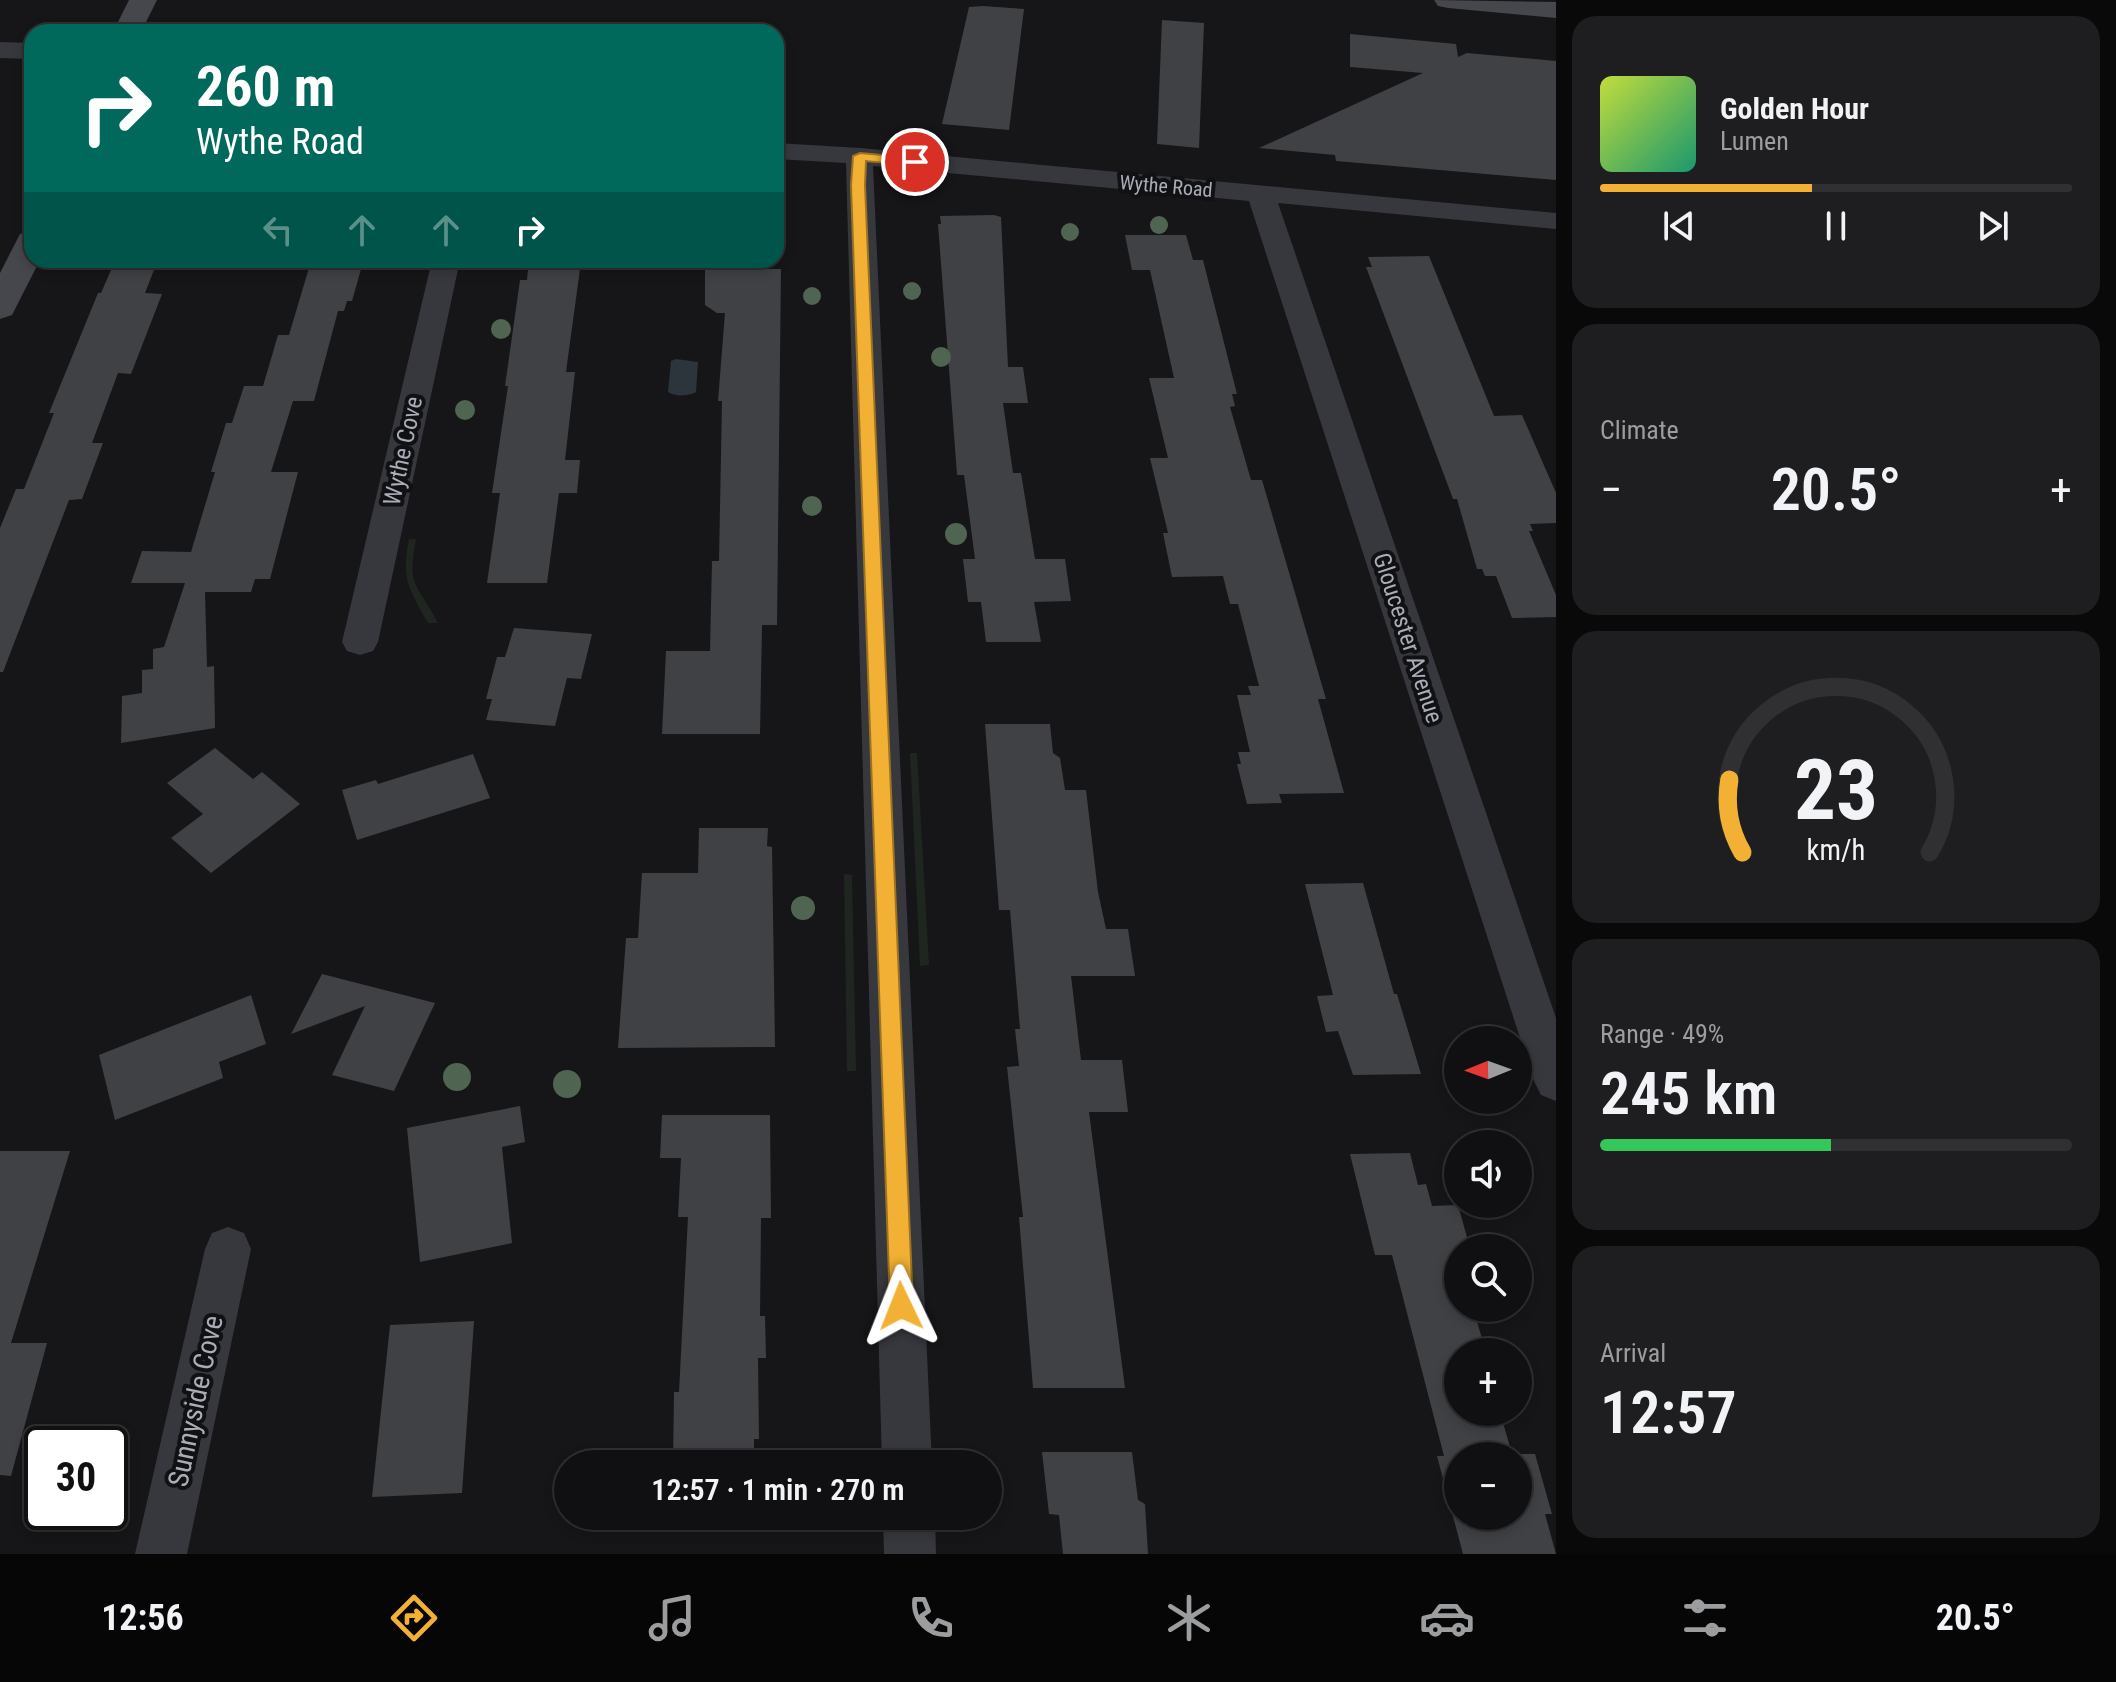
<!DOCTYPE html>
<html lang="en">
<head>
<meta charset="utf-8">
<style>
	body { margin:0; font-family:"Roboto Condensed",sans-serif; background:#1e1e20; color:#f1f3f6; height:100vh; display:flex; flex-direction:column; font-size:30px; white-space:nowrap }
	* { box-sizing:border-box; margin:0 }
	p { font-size:26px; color:#9c9d9f }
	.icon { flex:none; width:44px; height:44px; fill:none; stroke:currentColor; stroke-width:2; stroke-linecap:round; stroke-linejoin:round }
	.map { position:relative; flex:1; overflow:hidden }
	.drawer { display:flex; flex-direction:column; gap:16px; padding:16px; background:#09090a; width:560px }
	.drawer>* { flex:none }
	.top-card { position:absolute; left:24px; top:24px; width:760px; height:244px; border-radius:24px; box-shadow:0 4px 12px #0003,0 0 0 2px #303032; background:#00695c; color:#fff; overflow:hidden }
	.needle { width:52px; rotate:269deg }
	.tools { position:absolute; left:1444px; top:1026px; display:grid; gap:16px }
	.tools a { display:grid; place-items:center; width:88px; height:88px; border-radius:50%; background:#101012; box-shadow:0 4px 12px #0003,0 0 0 2px #303032; font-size:40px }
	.speed { position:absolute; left:24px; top:1426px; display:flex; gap:16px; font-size:40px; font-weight:700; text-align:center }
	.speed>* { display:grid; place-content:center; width:104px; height:104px; border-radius:50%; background:#101012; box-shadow:0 4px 12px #0003,0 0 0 2px #303032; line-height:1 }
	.speed .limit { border:4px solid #111; border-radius:12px; background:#fff; color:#111 }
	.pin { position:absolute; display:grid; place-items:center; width:68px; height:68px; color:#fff; margin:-34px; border:4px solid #fff; border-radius:50%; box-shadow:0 2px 8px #0007 }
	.me { position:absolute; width:88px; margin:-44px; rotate:358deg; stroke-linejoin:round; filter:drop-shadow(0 0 6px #0008) }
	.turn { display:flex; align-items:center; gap:28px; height:168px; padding:0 40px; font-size:36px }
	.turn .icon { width:104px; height:104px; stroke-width:2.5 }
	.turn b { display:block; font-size:56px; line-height:68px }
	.lanes { display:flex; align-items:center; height:76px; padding:0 40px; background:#0003; justify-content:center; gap:40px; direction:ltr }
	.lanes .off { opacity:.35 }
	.big { font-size:60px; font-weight:600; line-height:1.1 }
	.drawer .card { flex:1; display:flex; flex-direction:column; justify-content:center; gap:12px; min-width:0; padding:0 28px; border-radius:24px; background:#1e1e20 }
	.drawer .dial { align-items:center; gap:0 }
	.dial svg { height:208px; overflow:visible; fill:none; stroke:#303032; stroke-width:7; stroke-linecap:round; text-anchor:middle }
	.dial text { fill:#f1f3f6; stroke:none }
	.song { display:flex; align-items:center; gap:24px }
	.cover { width:96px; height:96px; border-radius:12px; background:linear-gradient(135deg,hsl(70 70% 55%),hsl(160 70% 35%)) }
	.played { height:8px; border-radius:4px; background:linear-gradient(90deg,#f2b134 45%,#303032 45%) }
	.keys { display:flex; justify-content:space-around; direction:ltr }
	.heat { display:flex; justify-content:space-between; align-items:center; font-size:44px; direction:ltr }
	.charge { height:12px; border-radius:6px; background:linear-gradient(90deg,#34c759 49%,#303032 0) }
	.trip { position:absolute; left:554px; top:1450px; width:448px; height:80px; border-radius:40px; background:#101012; box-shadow:0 4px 12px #0003,0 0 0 2px #303032; font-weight:600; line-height:80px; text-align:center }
	.tabs { display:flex; height:128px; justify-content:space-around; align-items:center; background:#060607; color:#9c9d9f }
	.tabs .icon { width:56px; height:56px }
	.tabs .selected { color:#f2b134 }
	.tabs b { font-size:36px; color:#f1f3f6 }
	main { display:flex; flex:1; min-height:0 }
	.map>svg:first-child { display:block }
</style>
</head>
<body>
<main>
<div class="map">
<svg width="1556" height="1554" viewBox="0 0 1556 1554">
	<rect width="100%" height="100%" fill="#161618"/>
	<!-- green -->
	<g fill="#1e261f">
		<path d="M409 539H416C406 590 419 584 438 623H428C409 589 401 580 409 539Z"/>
		<path d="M910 753H917L929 965 920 966Z"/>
		<path d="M844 874 852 875 856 1071H847Z"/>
	</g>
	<!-- water -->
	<path fill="#2c353c" d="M676 359 698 362 696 392C689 396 675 397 668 392L671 361Z"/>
	<!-- building -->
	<g fill="#404145" fill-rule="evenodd">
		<path d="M983 6 1024 9 1009 130 942 124 969 7Z"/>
		<path d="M1162 20 1204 23 1199 148 1157 144Z"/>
		<path d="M1350 34 1456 44 1458 57 1467 53 1556 61V180L1336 161 1335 155 1259 148 1423 73 1350 67Z"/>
		<path d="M994 215 1001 217 1008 367H1023L1028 403H1003L1013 473H1021L1035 559H1065L1071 601 1034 602 1041 642H986L981 602H968L963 559H975L964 475H957L956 461 938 224H941L940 216Z"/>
		<path d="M1125 235H1186L1193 260H1203L1237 394H1232L1235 406 1230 407 1251 480H1262L1326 699H1318L1344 793 1279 794 1282 803 1247 804 1237 764H1241L1238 752H1250L1237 695H1251L1248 686H1259L1238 604H1230L1223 576 1172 577 1163 533H1168L1150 458H1168L1149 378H1174L1150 270H1132Z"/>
		<path d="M1429 256 1494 416 1522 415 1556 493V523L1530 524 1533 531H1529L1556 595V617L1512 618 1496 576H1485L1482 569H1477L1457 499H1453L1366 267H1372L1368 257Z"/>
		<path d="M311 261 363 262 352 301H347L344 311H338L314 401H293L271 472H298L270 579H255L251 592H205L207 667 214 666 215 728 121 743 122 696 142 693V670L153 669V649L164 647 185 583H131L142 551 191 552 215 472H211L226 423H232L244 386H263L278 335H289Z"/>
		<path d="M528 269H580L566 372H575L565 460H580L577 493H559L547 583H487L500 493H492L508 386H505L520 280H527Z"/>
		<path d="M705 269H781L777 625H762L760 734H662L666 651H710L712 561H719L722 401H718L725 313H717L705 305Z"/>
		<path d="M111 270H154L145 293 162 294 131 374 118 373 92 443H103L82 499 69 500 3 672H0V528L16 489H24L54 413H49L98 293H101Z"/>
		<path d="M514 628 592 634 581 679 567 678 555 726 486 720 492 699H486L497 657H505Z"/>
		<path d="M985 724H1050L1053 753 1060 758 1065 790H1086L1098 892 1106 929H1128L1135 976H1071L1081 1060H1122L1128 1112H1089L1125 1388H1033L1019 1217H1023L1007 1067 1019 1066 1015 1029H1020L1010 910H999Z"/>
		<path d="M215 748 253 779 262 772 300 804 211 873 171 838 203 814 167 783Z"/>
		<path d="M473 754 490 798 357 840 342 790 376 780 378 784Z"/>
		<path d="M699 828H768L767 846 772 847 775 1047 618 1048 626 938H638L642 873H698Z"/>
		<path d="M1363 883 1394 994H1397L1421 1074 1353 1075 1338 1031 1326 1032 1317 996 1333 995 1305 884Z"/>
		<path d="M322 974 435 1003 394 1091 332 1075 365 1006 291 1034Z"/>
		<path d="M251 995 266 1044 219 1062 223 1078 115 1120 99 1055Z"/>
		<path d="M520 1106 525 1142 502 1147 512 1243 420 1262 407 1128Z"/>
		<path d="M662 1115H770L771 1218H761L760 1316H765L766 1358H758L759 1439H754V1464H673L674 1392H679L688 1217H678L681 1158H660Z"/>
		<path d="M0 1151H70L11 1343H47L11 1476 0 1475Z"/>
		<path d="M1410 1153 1418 1185 1426 1184 1432 1206 1458 1205 1470 1248H1457L1458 1308H1473L1486 1352H1458V1412H1500L1512 1454H1535L1552 1514H1545L1556 1554H1463L1437 1456H1444L1392 1255H1375L1350 1154ZM1458 1456H1518V1516H1458Z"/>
		<path d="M474 1321 462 1493 372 1497 390 1325Z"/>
		<path d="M1042 1452H1132L1138 1500 1145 1504 1148 1554H1063L1059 1515 1049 1514Z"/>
	</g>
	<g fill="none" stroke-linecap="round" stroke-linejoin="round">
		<!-- street -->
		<g fill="#37383d" fill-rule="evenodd">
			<path d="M0 42 32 43V59L0 58Z"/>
			<path d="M776 143 860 148 1556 213V229L1278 203 1556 1018V1101L1541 1095 1534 1081 1249 201 873 166 932 1464H882L846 163 776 159Z"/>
			<path d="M432 260H460L378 642 373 651 360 655 347 651 342 642Z"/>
			<path d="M228 1227 244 1233 251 1249 187 1554H135L205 1249 212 1233Z"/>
			<path d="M883 1516H935L936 1554H884Z"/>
		</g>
		<!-- secondary -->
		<g fill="#45474d" fill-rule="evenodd">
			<path d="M129 0H157L141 32H113Z"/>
			<path d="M1434 0 1556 2V18L1448 8 1438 6Z"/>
			<path d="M32 231V260H40L12 315 0 319V273L20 234Z"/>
		</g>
	</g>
	<!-- trees -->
	<g fill="#506452">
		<circle cx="1159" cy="225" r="9"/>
		<circle cx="1070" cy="232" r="9"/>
		<circle cx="912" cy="291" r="9"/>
		<circle cx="812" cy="296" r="9"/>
		<circle cx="501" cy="329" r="10"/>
		<circle cx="941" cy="357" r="10"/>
		<circle cx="465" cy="410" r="10"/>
		<circle cx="812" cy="506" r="10"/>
		<circle cx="956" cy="534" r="11"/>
		<circle cx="803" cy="908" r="12"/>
		<circle cx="457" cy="1077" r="14"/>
		<circle cx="567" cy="1084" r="14"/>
	</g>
	<!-- route -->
	<path fill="#f2b134" stroke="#9d7322" stroke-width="2" d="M860 153 915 158 921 162 915 166 866 161 865 185 913 1306 909 1314 901 1317 893 1314 890 1306 851 185 853 156Z"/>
	<g text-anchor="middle" stroke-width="8" stroke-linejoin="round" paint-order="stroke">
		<!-- far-street labels -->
		<g font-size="20" fill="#a8adb8" stroke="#111113">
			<text transform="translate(1166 186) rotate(5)" y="7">Wythe Road</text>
		</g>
		<!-- street labels -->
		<g font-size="24" fill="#a8adb8" stroke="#111113">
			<text transform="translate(403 451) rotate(-78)" y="8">Wythe Cove</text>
			<text transform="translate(1408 638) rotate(72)" y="8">Gloucester Avenue</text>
		</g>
		<!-- near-street labels -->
		<g font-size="28" fill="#a8adb8" stroke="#111113">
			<text transform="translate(195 1401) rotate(-78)" y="10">Sunnyside Cove</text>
		</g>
	</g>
</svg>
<div class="tools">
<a><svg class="needle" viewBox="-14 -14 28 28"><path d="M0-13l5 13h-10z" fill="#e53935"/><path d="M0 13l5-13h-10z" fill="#9c9d9f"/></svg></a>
<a><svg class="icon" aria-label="sound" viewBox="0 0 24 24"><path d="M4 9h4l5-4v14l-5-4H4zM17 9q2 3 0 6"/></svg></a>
<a><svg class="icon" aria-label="search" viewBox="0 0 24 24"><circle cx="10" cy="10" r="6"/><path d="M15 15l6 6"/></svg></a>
<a>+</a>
<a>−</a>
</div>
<div class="speed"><div class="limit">30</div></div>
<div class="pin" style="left:915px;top:162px;background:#d93025"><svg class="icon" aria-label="arrive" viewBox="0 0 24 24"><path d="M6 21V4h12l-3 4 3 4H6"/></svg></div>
<svg class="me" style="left:901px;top:1306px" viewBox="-20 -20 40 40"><path d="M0-17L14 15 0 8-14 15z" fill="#f2b134" stroke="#fff" stroke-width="4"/></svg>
<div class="trip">12:57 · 1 min · 270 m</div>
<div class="top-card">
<div class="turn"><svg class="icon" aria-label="right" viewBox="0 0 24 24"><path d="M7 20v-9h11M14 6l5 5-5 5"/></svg><div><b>260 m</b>Wythe Road</div></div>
<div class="lanes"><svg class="icon off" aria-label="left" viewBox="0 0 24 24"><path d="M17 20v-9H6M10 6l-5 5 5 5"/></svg><svg class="icon off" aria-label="ahead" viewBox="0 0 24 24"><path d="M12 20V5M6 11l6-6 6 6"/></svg><svg class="icon off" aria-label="ahead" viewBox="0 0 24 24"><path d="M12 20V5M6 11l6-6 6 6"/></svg><svg class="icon" aria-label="right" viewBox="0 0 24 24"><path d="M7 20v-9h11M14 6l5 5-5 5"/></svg></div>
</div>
</div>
<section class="drawer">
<div class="card">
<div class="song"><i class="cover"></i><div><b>Golden Hour</b><p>Lumen</p></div></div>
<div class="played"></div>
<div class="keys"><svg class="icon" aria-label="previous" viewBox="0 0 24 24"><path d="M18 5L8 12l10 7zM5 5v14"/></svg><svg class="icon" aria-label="pause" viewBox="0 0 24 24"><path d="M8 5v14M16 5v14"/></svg><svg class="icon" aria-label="next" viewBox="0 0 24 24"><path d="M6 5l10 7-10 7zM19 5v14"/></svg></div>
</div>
<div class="card"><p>Climate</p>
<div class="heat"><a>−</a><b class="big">20.5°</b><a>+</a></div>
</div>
<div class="card dial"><svg viewBox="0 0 100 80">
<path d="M14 69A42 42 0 1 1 86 69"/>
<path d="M14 69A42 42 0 0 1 9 41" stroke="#f2b134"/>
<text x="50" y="56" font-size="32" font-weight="700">23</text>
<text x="50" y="72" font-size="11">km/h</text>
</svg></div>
<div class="card"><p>Range · 49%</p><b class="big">245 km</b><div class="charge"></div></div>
<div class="card"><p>Arrival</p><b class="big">12:57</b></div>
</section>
</main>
<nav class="tabs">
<b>12:56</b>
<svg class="icon selected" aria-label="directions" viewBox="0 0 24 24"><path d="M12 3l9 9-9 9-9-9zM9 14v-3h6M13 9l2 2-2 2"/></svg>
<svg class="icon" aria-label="music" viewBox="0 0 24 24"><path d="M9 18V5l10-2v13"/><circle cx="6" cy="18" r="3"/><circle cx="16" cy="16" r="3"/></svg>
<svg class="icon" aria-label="phone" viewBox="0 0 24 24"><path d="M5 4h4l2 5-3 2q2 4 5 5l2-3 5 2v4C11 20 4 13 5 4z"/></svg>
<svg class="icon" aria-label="climate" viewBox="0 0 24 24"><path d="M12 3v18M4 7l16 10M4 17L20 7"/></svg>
<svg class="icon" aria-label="car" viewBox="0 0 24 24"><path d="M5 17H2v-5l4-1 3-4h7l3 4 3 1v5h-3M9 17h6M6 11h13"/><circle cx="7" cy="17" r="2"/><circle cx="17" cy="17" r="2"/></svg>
<svg class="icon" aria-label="filters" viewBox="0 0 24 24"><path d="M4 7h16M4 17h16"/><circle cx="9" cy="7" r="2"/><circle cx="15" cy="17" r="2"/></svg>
<b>20.5°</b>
</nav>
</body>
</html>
